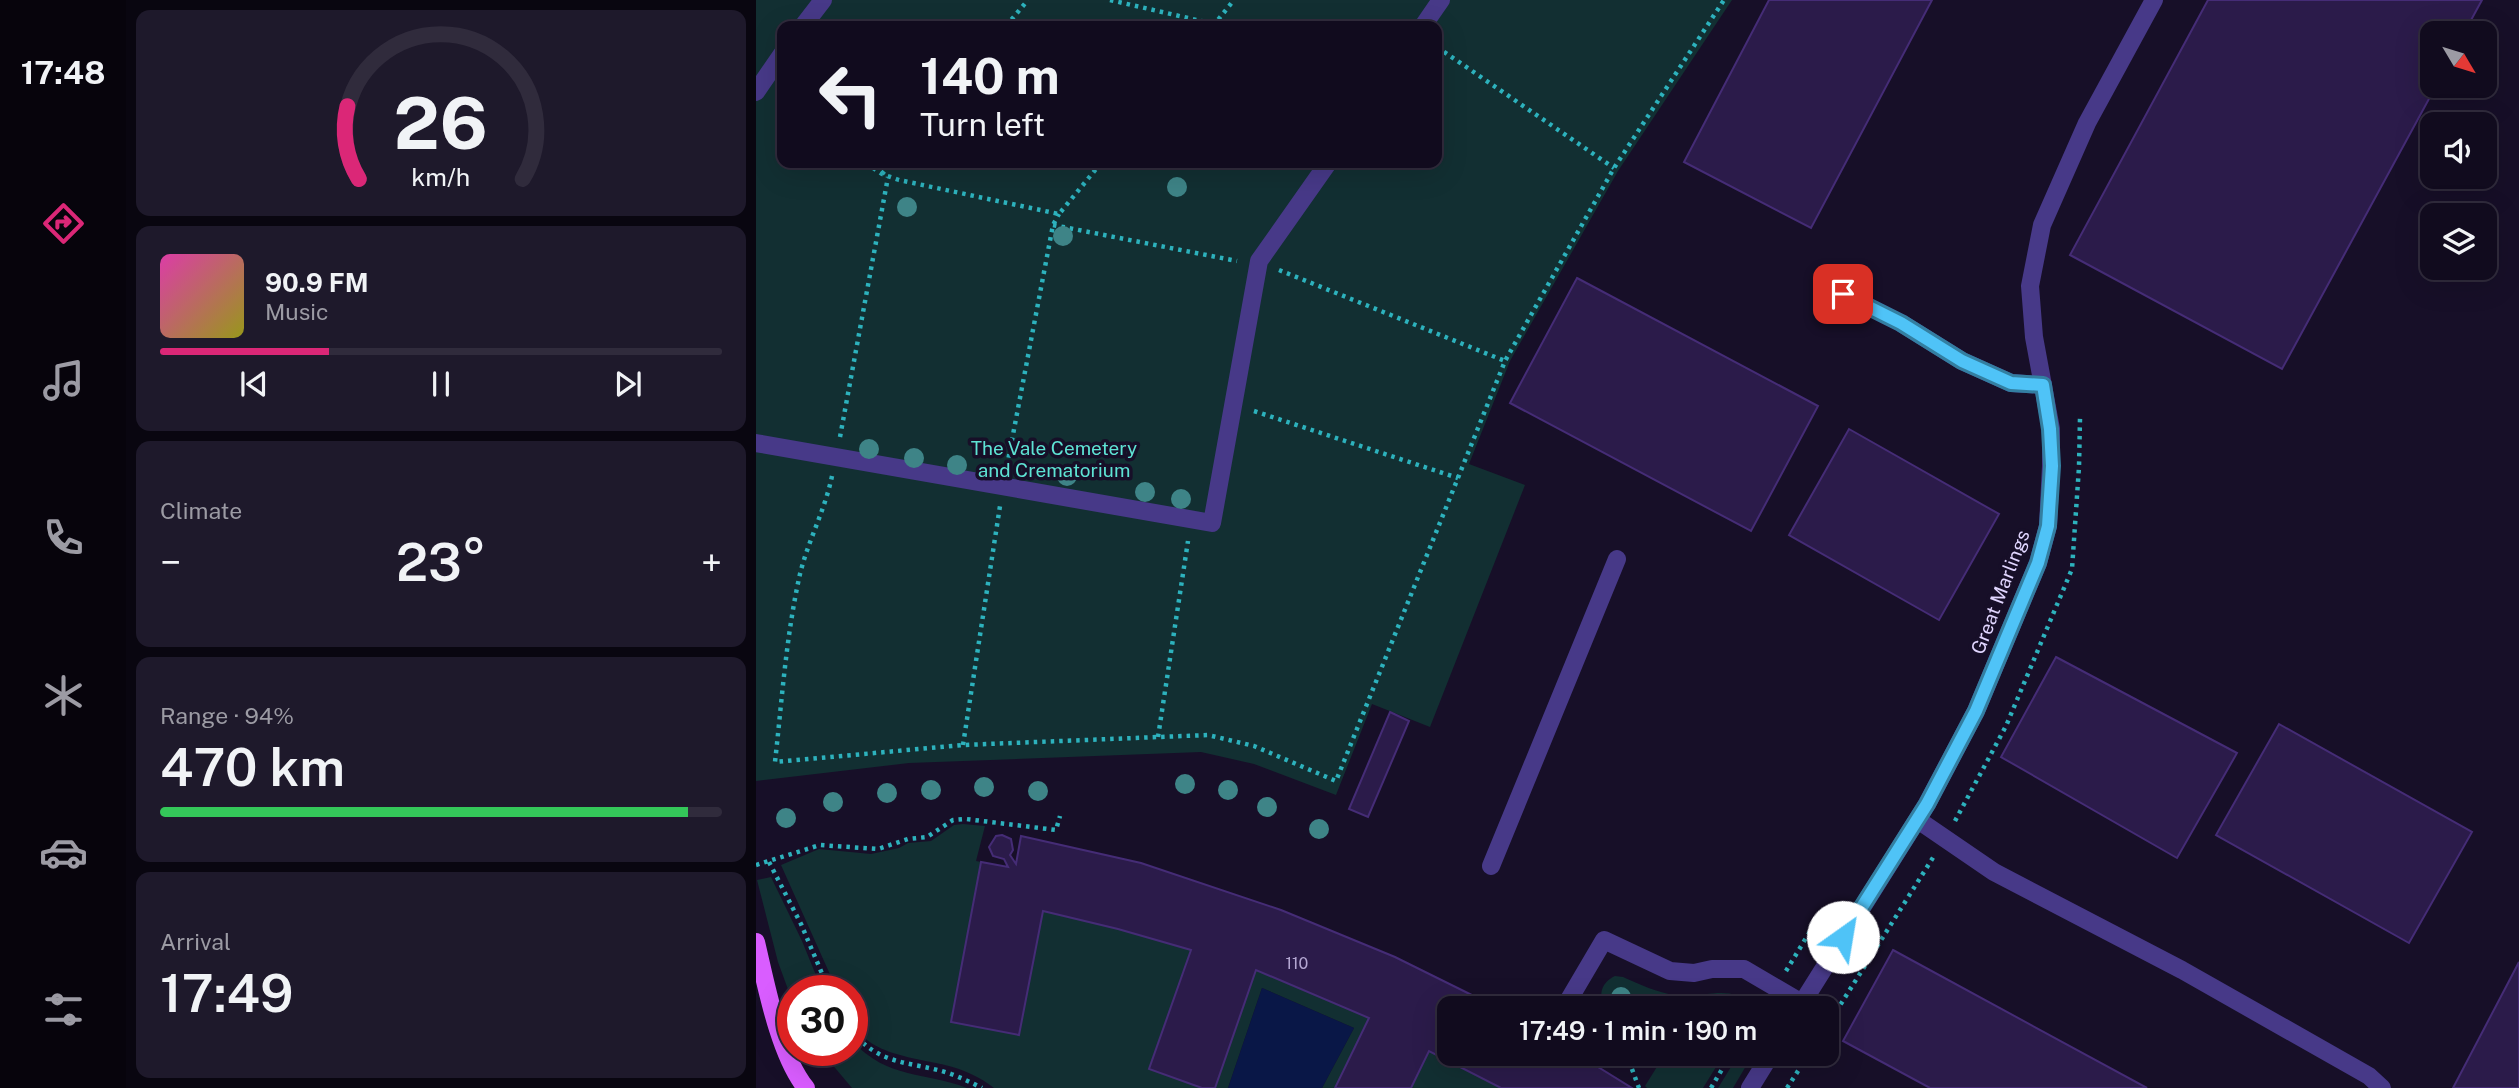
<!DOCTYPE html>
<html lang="en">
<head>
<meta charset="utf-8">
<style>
	body { margin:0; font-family:"Public Sans",sans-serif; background:#1e192b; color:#f1f3f6; height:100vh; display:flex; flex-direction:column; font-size:26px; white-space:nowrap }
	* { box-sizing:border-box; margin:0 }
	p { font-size:23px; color:#9c9ba4 }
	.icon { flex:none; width:38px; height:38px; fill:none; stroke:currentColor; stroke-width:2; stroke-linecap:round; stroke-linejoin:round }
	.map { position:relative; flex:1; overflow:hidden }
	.drawer { display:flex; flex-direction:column; gap:10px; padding:10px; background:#090610; width:630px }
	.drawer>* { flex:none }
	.banner { position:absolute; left:21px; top:21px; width:665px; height:147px; border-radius:14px; box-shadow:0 7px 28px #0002,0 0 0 2px #302b3c; background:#110b1e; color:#f1f3f6; overflow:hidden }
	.needle { width:46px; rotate:128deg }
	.fabs { position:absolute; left:1664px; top:21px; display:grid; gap:14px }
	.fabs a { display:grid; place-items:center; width:77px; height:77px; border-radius:14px; background:#110b1e; box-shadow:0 7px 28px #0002,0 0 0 2px #302b3c; font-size:35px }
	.speed { position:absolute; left:21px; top:975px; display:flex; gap:14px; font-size:35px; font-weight:700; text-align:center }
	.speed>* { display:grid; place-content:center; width:91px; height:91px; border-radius:50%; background:#110b1e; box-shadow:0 7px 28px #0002,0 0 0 2px #302b3c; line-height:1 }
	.speed .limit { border:10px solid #d22; background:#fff; color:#111 }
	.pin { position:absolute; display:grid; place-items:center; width:60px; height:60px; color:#fff; margin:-30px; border-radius:14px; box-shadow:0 4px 10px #0006 }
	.me { position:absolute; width:77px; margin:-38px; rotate:32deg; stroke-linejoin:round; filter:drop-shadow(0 0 5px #0008) }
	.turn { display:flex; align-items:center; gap:24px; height:147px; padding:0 28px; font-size:32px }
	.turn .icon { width:91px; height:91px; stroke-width:2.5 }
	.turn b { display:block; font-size:49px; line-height:60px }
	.big { font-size:52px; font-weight:600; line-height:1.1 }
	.drawer .card { flex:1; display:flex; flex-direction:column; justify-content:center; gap:10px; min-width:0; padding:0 24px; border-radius:14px; background:#1e192b }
	.drawer .dial { align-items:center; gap:0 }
	.dial svg { height:182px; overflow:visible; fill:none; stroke:#302b3c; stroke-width:7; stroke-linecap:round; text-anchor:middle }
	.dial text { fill:#f1f3f6; stroke:none }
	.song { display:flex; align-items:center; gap:21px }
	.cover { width:84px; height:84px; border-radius:10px; background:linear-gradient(135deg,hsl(320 70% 55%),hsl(60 70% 35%)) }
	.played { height:7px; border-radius:4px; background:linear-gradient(90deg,#db2777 30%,#302b3c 30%) }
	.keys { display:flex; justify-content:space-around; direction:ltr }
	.heat { display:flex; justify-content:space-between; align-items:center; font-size:38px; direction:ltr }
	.charge { height:10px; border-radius:5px; background:linear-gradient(90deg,#34c759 94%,#302b3c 0) }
	.trip { position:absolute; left:681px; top:996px; width:402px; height:70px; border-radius:14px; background:#110b1e; box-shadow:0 7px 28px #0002,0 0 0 2px #302b3c; font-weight:600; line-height:70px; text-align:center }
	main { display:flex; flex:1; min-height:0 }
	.tabs { display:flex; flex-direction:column; width:126px; justify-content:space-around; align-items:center; background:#07040c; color:#9c9ba4 }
	.tabs .icon { width:49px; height:49px }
	.tabs .active { color:#db2777 }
	.tabs b { font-size:32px; color:#f1f3f6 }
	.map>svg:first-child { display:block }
</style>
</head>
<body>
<main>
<nav class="tabs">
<b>17:48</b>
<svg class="icon active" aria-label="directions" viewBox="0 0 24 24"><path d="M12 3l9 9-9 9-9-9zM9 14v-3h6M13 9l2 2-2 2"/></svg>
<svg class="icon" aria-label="music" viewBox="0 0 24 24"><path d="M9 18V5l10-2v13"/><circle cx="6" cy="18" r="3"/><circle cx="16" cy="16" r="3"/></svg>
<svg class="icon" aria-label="phone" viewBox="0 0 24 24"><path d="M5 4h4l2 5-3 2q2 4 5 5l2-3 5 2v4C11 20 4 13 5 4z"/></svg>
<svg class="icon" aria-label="climate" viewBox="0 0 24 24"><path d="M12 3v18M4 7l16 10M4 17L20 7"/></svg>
<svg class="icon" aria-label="car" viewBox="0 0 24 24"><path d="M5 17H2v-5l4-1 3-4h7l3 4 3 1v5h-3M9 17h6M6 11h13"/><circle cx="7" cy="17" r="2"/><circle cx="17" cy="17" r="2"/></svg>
<svg class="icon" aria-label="filters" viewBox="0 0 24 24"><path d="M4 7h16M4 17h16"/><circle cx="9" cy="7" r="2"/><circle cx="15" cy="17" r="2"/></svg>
</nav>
<section class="drawer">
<div class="card dial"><svg viewBox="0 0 100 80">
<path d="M14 69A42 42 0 1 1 86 69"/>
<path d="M14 69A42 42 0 0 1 9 37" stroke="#db2777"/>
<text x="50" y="56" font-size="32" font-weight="700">26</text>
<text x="50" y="72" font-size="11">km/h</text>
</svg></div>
<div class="card">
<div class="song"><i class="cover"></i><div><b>90.9 FM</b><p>Music</p></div></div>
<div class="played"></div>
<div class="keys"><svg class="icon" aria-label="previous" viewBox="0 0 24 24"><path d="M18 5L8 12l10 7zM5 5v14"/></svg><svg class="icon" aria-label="pause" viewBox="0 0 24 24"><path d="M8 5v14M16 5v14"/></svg><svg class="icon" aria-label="next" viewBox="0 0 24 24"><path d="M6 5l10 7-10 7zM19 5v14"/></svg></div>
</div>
<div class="card"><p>Climate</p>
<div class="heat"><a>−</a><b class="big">23°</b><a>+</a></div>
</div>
<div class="card"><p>Range · 94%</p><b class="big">470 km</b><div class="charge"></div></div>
<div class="card"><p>Arrival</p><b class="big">17:49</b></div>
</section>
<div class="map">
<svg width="1763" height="1088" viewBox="0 0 1763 1088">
	<rect width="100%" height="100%" fill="#170f28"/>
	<!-- green -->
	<g fill="#122f32" fill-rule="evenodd">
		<path d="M0 0H976L862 171 754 361 713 464 769 485 674 727 616 704 580 795 498 764 445 752 153 763 0 781ZM26 26H681V163H26Z"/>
		<path d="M207 824 229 826 220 861 225 862 195 1022 263 1035 287 911 362 929 435 950 393 1069 446 1088H238C224 1077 207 1069 189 1065 161 1058 105 1054 96 1018 94 1010 96 999 96 990H81L25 865 63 849 115 854 143 848 152 843 175 841 198 825Z"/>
		<path d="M15 877 46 941 66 990H37V1003L22 962 1 880Z"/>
		<path d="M500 970 613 1018 579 1088H566L598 1028 506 988 472 1088H459Z"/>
		<path d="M859 976 867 977C883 984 902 993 919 995 955 999 968 982 1003 1007L849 1008C842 994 845 983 859 976Z"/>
		<path d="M96 1041C133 1080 167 1071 211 1088H96L64 1050H96Z"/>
		<path d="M673 1051 745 1088H655Z"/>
		<path d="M899 1054H968L947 1088H891L889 1086 904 1062Z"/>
		<path d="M983 1054H997L977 1088H962Z"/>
	</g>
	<!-- water -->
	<path fill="#091747" d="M506 988 598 1028 566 1088H472Z"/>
	<!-- building -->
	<g fill="#2b1b4a" stroke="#452c76" stroke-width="2">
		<path d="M1013 0H1176L1055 228 928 162Z"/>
		<path d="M1452 0H1726L1708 33H1676V86H1680L1526 369 1314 255Z"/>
		<path d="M821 278 1062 406 995 531 754 403Z"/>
		<path d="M1093 429 1243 514 1183 620 1033 535Z"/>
		<path d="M1300 657 1481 753 1421 858 1245 757Z"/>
		<path d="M634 712 653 721 612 817 593 809Z"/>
		<path d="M1523 724 1716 832 1653 943 1460 835Z"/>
		<path d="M246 835 255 839 257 850 254 855 260 864 265 836 385 863 525 910 639 957 742 1008H693V1054H821L876 1088H745L673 1051 655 1088H579L613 1018 500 970 459 1088H446L393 1069 435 950 362 929 287 911 263 1035 195 1022 225 862 252 867 248 859 237 856 233 847 240 836Z"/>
		<path d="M1137 950 1391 1088H1174L1087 1041Z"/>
		<path d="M1763 962V1088H1697Z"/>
	</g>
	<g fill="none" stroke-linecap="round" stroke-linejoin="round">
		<!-- path -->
		<g stroke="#2db2bd" stroke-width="4.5" stroke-dasharray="3.5 5" stroke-linecap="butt">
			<path d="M354 0 458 24"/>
			<path d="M250 26 272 0"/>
			<path d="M457 26 478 0"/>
			<path d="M681 47 858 168"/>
			<path d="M110 163 126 174 143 180 303 214 345 163"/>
			<path d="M126 174 135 163"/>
			<path d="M297 225 481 261"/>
			<path d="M523 270 749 361"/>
			<path d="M498 411 702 478"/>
			<path d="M84 437 132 177"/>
			<path d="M251 466 297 225 303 214"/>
			<path d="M76 476C69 510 52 541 44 574 30 636 26 700 19 762L207 745 452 735 498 746 580 781 749 361 858 168 968 0"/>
			<path d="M402 737 432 541"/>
			<path d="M207 745 244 506"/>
			<path d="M1199 821 1250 726 1316 569 1323 467 1324 418"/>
			<path d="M13 862 45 924 73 990"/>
			<path d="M0 865 64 845 122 849 152 839 171 837 197 820 210 819 300 830 304 816"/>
			<path d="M1030 971 1061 920 1069 925"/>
			<path d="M1071 1026 1178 856"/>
			<path d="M96 1030C122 1067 158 1061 195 1074 206 1078 216 1083 226 1088"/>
			<path d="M873 1061 883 1088"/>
			<path d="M955 1088 975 1054"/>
			<path d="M1031 1088 1053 1054"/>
		</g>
		<!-- minor -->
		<g stroke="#473988" stroke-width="18">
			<path d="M47 26 67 0"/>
			<path d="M667 26 685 0"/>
			<path d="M0 92 26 54"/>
			<path d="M1087 294 1145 323 1206 361 1255 383 1287 385"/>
			<path d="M0 443 456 523 503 261 572 163"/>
			<path d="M1162 820 1238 872 1426 970 1613 1076 1626 1088"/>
			<path d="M735 866 861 559"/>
			<path d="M808 1008 848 940 914 971 938 973 956 969H988L1046 1003"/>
			<path d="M1043 1008 1171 804 1220 711 1282 563 1292 526 1295 466V429L1278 337 1274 286 1286 225 1331 123 1398 0"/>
			<path d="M994 1088 1015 1054"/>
		</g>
		<!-- major -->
		<path stroke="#d95dff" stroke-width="18" d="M0 942C10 984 23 1055 50 1088"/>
	</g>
	<!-- trees -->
	<g fill="#3e8487">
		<circle cx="421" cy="187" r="10"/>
		<circle cx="151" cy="207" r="10"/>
		<circle cx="307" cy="236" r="10"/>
		<circle cx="113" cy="449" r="10"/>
		<circle cx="158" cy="458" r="10"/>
		<circle cx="201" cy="465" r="10"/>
		<circle cx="311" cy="476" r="10"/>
		<circle cx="389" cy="492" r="10"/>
		<circle cx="425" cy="499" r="10"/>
		<circle cx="429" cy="784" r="10"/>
		<circle cx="228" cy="787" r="10"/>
		<circle cx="175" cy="790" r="10"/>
		<circle cx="472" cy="790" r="10"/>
		<circle cx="282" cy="791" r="10"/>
		<circle cx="131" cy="793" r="10"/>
		<circle cx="77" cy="802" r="10"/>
		<circle cx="511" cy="807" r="10"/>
		<circle cx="30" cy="818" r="10"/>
		<circle cx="563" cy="829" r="10"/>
		<circle cx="865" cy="997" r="10"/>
	</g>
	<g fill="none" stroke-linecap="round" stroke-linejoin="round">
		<defs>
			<path id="route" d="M1087 294 1145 323 1206 361 1255 383 1287 385 1294 429 1296 466 1292 526 1282 563 1220 711 1171 804 1087 937"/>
		</defs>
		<!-- route casing -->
		<use href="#route" stroke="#337fa1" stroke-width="18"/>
		<!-- route -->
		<use href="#route" stroke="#4fc3f7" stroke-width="12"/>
	</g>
	<g text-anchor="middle" stroke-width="7" stroke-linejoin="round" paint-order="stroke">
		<!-- number labels -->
		<g font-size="16" fill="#b4a7d2">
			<text x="541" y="969">110</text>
		</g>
		<!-- park labels -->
		<g font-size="19" fill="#5ee3d4" stroke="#170f28">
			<text x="298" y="455">The Vale Cemetery<tspan x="298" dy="22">and Crematorium</tspan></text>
		</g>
		<!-- street labels -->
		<g font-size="19" fill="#e1d6ff" stroke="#170f28">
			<text transform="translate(1244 592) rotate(-69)" y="7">Great Marlings</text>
		</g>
	</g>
</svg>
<div class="fabs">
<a><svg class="needle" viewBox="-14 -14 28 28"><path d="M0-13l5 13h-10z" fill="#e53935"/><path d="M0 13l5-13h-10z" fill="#9c9ba4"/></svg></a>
<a><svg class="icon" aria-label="sound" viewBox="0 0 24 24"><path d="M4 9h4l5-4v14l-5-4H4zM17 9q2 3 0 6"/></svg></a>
<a><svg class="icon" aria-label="layers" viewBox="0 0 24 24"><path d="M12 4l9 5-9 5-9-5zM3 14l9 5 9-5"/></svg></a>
</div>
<div class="speed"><div class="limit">30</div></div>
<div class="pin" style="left:1087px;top:294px;background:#d93025"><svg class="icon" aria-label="arrive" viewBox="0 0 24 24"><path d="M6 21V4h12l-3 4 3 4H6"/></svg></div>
<svg class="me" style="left:1087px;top:937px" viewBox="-20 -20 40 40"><circle r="19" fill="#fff"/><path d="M0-13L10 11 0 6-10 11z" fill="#4fc3f7"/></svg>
<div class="trip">17:49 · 1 min · 190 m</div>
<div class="banner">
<div class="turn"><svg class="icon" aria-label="left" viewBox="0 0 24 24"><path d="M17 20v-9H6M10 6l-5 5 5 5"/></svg><div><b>140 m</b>Turn left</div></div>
</div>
</div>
</main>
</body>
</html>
